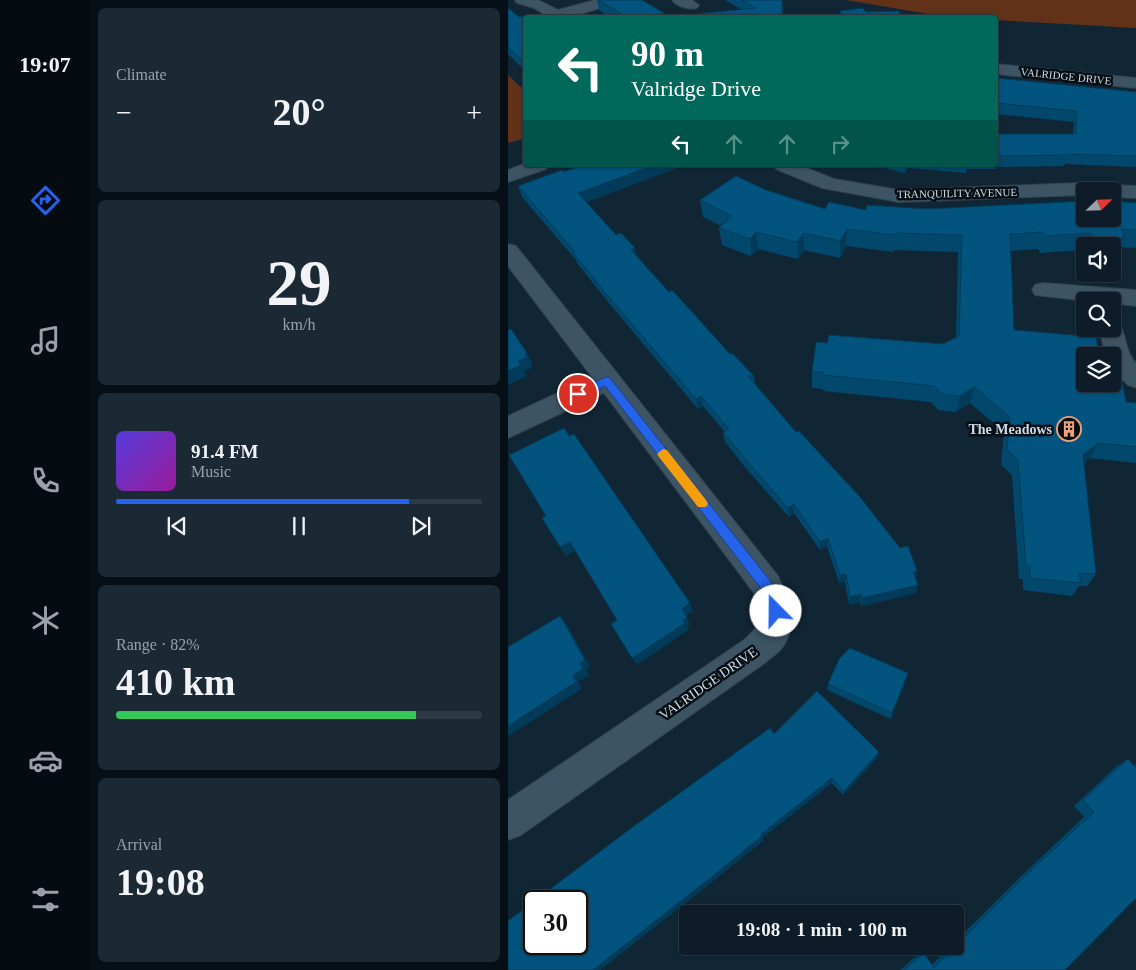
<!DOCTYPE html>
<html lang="en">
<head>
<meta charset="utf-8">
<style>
	body { margin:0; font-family:"Times New Roman",serif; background:#1b2934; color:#f1f3f6; height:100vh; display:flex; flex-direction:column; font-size:19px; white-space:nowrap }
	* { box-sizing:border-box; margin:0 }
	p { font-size:16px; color:#9aa1a8 }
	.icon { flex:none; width:28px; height:28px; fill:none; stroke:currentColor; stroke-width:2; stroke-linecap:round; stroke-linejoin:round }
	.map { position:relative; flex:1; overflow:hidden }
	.drawer { display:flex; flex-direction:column; gap:8px; padding:8px; background:#070f16; width:418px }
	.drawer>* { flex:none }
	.banner { position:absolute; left:15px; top:15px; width:475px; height:152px; border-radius:5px; box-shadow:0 1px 4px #0004,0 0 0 1px #2d3a45; background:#00695c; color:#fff; overflow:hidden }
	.needle { width:32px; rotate:67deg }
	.controls { position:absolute; left:568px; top:182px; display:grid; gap:10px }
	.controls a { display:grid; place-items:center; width:45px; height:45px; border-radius:5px; background:#0d1c28; box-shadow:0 1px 4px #0004,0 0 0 1px #2d3a45; font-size:25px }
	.speed { position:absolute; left:15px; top:890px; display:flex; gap:10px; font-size:25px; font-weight:700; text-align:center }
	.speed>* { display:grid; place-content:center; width:65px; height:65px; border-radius:50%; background:#0d1c28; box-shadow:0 1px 4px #0004,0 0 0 1px #2d3a45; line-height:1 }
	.speed .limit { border:2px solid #111; border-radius:8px; background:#fff; color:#111 }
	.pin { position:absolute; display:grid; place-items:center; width:42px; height:42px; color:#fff; margin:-21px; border:2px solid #fff; border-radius:50%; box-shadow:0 1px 5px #0007 }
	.me { position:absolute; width:55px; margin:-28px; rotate:338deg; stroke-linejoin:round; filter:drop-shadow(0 0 4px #0008) }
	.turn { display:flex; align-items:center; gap:18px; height:105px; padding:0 25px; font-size:22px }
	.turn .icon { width:65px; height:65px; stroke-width:2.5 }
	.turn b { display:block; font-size:35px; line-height:42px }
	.lanes { display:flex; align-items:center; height:48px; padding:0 25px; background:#0003; justify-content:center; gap:25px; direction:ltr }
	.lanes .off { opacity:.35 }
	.big { font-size:38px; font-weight:600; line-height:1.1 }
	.drawer .widget { flex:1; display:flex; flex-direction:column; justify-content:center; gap:8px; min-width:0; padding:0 18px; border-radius:8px; background:#1b2934 }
	.drawer .dial { align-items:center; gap:0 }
	.dial b { font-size:65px; line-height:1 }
	.song { display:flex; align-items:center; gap:15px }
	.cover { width:60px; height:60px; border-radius:8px; background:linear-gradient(135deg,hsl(250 70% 55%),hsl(300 70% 35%)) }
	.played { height:5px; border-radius:2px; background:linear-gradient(90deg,#2563eb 80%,#2d3a45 80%) }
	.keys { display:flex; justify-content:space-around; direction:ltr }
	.heat { display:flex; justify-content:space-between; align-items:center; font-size:28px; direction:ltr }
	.charge { height:8px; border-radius:4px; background:linear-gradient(90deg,#34c759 82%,#2d3a45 0) }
	.trip { position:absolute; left:171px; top:905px; width:285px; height:50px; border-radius:5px; background:#0d1c28; box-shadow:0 1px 4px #0004,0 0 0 1px #2d3a45; font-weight:600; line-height:50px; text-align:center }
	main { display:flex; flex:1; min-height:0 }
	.tab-bar { display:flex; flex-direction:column; width:90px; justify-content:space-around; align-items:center; background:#050b10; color:#9aa1a8 }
	.tab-bar .icon { width:35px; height:35px }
	.tab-bar .current { color:#2563eb }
	.tab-bar b { font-size:22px; color:#f1f3f6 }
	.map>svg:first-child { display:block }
</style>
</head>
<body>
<main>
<nav class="tab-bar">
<b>19:07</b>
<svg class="icon current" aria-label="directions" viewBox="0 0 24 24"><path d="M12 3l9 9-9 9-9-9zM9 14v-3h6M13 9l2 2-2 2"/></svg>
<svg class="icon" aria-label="music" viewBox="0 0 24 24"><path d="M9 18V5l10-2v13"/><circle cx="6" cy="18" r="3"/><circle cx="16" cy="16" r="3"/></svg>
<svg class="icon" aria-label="phone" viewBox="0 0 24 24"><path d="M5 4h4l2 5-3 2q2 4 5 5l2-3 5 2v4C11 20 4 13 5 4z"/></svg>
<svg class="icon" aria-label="climate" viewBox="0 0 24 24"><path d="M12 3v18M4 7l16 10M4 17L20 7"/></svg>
<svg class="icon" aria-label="car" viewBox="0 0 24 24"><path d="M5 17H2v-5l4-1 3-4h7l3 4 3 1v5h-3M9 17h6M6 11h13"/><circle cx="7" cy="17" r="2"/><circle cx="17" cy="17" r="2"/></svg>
<svg class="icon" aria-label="filters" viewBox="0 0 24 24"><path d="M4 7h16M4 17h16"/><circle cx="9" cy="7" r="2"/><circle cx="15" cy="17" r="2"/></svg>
</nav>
<section class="drawer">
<div class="widget"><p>Climate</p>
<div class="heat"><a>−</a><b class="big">20°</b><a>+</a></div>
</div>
<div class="widget dial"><b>29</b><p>km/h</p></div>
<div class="widget">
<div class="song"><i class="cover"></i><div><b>91.4 FM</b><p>Music</p></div></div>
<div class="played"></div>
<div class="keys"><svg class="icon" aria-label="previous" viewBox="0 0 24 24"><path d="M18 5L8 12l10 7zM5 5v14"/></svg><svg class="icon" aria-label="pause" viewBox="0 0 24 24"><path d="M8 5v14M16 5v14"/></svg><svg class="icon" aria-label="next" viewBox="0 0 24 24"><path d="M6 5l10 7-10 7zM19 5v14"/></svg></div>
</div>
<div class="widget"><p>Range · 82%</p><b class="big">410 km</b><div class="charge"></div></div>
<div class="widget"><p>Arrival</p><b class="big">19:08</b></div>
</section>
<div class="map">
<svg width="629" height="970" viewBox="0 0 629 970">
	<rect width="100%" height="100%" fill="#112635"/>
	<!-- green -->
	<g fill="#623218">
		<path d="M338 0H628V28L488 20V18L438 17Z"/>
		<path d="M0 75 18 92 17 138 0 143Z"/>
	</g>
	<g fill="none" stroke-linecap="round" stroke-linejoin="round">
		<defs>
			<g id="minor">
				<path d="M7 0H30L50 10 87 0H110L108 3 60 18H42L26 8 9 3Z"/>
				<path d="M164 0H184L191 5 189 8C181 10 169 7 164 0Z"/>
				<path d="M488 64 629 78V88L488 74Z"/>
				<path d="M18 163V165H40L38 169 0 182V170Z"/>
				<path d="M266 165H291L326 179 391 190 570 183 629 186V198L604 197V191H576V195L391 202 314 188 268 169Z"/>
				<path d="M0 244 8 246 270 576C280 598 290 622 276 645 272 652 264 657 258 662L13 835 0 840V800L236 640C255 623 255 617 246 593L96 393 0 438V416L84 377 0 266Z"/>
				<path d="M535 283 629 290V306L604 303V301H579L527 295 524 290 527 285Z"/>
				<path d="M604 321 611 323C619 336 617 353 629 364V388L620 385 604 370V356H598L591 329H604Z"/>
			</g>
		</defs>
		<!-- minor casing -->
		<use href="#minor" stroke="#32404c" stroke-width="2"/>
		<!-- minor -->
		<use href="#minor" fill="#3d5464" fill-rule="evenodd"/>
	</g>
	<!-- wall -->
	<g fill="#02486d">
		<path d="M89 0H134L156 13 157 18H102L91 10Z"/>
		<path d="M217 0H274L275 18 234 10Z"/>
		<path d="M0 8 11 17 18 19V72L0 54Z"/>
		<path d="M332 11 358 12 392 14 332 18Z"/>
		<path d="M488 78 629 92V167L557 164 556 166 488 167V169H458V173L400 168 397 173 365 165H488V134H565L566 122 488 114Z"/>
		<path d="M75 165H177L78 202 161 292 222 354 246 376 247 385 408 578V593L354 606 352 602 341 605 337 582 331 583 319 546 312 550 286 513 281 517 236 466 217 442 215 432 216 431 195 406 190 409 100 302 69 263 68 260 14 197 10 186Z"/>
		<path d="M258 190 317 209 358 210 629 203V248L613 247 610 255H604V246H576V252L575 250 532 253 530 249 503 251 506 330 576 356 618 402 629 403V463L582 458 576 463 588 574 579 586H571L564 596 515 590V579H511L504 475 493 465 496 432 462 403 448 412 430 410 423 402 315 391V389L304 388V372L319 343 435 344 448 337 450 252 386 250V252L338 246 332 258 296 250 290 259 250 249 243 256 214 245 211 228 213 226 195 217 192 200Z"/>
		<path d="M398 679 383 719 319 690 320 684Z"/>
		<path d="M266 734 369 758 335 795 324 783 254 838 256 840 205 881 92 970Z"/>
		<path d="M620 759 626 765 629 763V897L557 970H392L412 953H416L424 965 442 946H448V941L506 883 576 817 566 806 609 766Z"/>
	</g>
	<!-- shaded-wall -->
	<g fill="#013b59">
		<path d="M156 13 157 18H147Z"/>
		<path d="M146 165H177L74 204 70 193Z"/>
		<path d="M397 165H400V168L397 173Z"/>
		<path d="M339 229 338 246 332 258V241Z"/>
		<path d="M248 232 250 249 243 256 242 239Z"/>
		<path d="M296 233V250L290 259 289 242Z"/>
		<path d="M127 248 130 259 123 250Z"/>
		<path d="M19 353 25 364 23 365 24 368 16 371 19 376 0 385V371L17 354Z"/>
		<path d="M466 387 462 403 448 412 452 396Z"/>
		<path d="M193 396 195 406 190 409 188 399Z"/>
		<path d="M590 443 582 458 567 470 575 455Z"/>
		<path d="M286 504V513L281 517 280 508Z"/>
		<path d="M320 538 319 546 312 550V542Z"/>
		<path d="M62 542 67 551 58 556 52 547Z"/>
		<path d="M409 571 407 579 405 572Z"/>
		<path d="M338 574 337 582 331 583 332 575Z"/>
		<path d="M410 585 408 593 354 606V598Z"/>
		<path d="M353 594 352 602 341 605 342 597Z"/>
		<path d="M182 603 185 611 177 617 174 609Z"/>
		<path d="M52 616 58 623 82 667 78 670 81 675 70 682 74 689 0 736V726L65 675 72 663Z"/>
		<path d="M179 617 182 625 179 627 180 630 129 665 124 658Z"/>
		<path d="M400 673 398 679 383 719 384 713Z"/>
		<path d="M371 752 369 758 335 795 336 791Z"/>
		<path d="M324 778V783L254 838 256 840 205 881 92 970H85L253 834Z"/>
	</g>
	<!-- building -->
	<g fill="#02547f" stroke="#013b59" fill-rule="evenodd">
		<path d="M91 0H134L156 13 147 18H121L115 15Z"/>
		<path d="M233 0H274V18L157 17 248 8Z"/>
		<path d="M0 8 11 17 14 16 18 19V64L0 47Z"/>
		<path d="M355 8 358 12 391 11 392 14 422 16V18H333L336 17 332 11Z"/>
		<path d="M488 78 629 92V156L559 154 560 155 490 156V158H488V134H568L569 111 488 103Z"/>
		<path d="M75 165H146L70 193 108 235 113 233 127 248 123 250 161 292 164 290 222 354 224 353 246 376H240L288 432 291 431 352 497 392 548 400 546 409 571 405 572 410 585 354 598 353 594 342 597 338 574 332 575 320 538 312 542 286 504 280 508 235 456 215 432 221 429 193 396 188 399 96 291 65 253 67 252 10 186 54 170 56 172Z"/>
		<path d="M228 176 258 190 317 209 321 202 358 210 359 205 420 209 576 201V219H604V201L629 203V230L613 229 617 238 585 239 582 233 537 236 535 232 502 234 506 330 588 337 591 356H576V384H604V370H612L618 402 629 403V447L590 443 575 455 588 574 571 573 573 583 522 578V566H518L510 460 499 450 502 417 466 387 452 396 433 394 427 386 315 375V372H304L308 342 319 343 321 335 435 344 451 336 454 235 388 233 387 235 339 229 332 241 296 233 289 242 248 232 242 239 211 228 224 216 192 200Z"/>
		<path d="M3 329 19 353 17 354 19 357 10 361 13 365 0 371V330Z"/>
		<path d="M56 428 61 436 66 434 182 603 174 609 179 617 175 620 177 623 124 658 103 624 109 620 62 542 52 547 34 518 38 516 1 455Z"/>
		<path d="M52 616 77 660 72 663 75 669 65 675 68 682 0 726V647Z"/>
		<path d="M342 648 400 673 384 713 320 684 331 659Z"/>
		<path d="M309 691 371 752 336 791 324 778 253 834 254 836 202 878 85 970H0V921L126 826 262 728 266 734ZM26 901H69V944H26Z"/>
		<path d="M620 759 627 767 629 766V897L557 970H396L416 953 426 968 513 880 586 812 575 800Z"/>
	</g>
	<!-- route -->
	<path fill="#2563eb" stroke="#184099" d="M98 377 102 378 263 582 275 611 273 615 268 617 264 615 254 590 97 386 74 397H66L65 394 66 392Z"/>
	<!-- slow -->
	<path fill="#f59e0b" d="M155 449 159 450 198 500 200 504 198 507H190L151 457 149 454Z"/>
	<!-- icons -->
	<defs>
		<symbol id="building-ring" viewBox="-11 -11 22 22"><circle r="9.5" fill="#060e15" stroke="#f0a27a" stroke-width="1.5"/><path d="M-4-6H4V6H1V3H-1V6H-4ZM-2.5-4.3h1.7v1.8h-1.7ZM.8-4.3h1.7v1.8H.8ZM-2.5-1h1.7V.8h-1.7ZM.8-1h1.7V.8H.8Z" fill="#f0a27a"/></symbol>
	</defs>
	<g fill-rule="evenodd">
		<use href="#building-ring" x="547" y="415" width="28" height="28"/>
	</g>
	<g text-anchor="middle" stroke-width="5" stroke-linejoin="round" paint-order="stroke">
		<!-- far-street labels -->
		<g font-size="11" fill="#cfdce6" stroke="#060e15">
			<text transform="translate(558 76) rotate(6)" y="4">VALRIDGE DRIVE</text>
			<text transform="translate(449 193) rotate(-1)" y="4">TRANQUILITY AVENUE</text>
		</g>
		<!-- poi labels -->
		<g font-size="14" font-weight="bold" fill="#cfdce6" stroke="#060e15" text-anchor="end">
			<text x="544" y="434">The Meadows</text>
		</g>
		<!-- street labels -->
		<g font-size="14" fill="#cfdce6" stroke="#060e15">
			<text transform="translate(200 683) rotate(-35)" y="5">VALRIDGE DRIVE</text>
		</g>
	</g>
</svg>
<div class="controls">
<a><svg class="needle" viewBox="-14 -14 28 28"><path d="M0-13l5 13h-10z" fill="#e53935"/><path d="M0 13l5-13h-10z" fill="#9aa1a8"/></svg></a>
<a><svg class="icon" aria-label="sound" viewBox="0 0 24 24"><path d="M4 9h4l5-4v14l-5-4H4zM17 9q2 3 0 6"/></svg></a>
<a><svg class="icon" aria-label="search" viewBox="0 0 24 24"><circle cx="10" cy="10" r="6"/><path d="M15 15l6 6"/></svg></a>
<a><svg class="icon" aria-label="layers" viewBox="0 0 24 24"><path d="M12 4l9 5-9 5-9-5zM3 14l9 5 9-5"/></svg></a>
</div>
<div class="speed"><div class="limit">30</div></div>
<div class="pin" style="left:70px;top:394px;background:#d93025"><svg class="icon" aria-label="arrive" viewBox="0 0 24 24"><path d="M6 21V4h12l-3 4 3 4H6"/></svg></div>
<svg class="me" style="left:268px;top:611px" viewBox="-20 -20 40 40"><circle r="19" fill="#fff"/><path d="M0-13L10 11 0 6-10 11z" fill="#2563eb"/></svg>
<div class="trip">19:08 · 1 min · 100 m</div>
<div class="banner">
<div class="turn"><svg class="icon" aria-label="left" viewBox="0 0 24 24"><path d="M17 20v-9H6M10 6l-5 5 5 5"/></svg><div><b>90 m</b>Valridge Drive</div></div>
<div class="lanes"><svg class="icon" aria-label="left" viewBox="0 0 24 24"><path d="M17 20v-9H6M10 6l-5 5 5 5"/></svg><svg class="icon off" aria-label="ahead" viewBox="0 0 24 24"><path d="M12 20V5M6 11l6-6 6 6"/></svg><svg class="icon off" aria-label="ahead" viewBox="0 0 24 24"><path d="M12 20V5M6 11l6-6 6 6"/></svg><svg class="icon off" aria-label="right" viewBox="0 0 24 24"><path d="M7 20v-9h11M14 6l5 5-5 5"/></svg></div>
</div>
</div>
</main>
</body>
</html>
